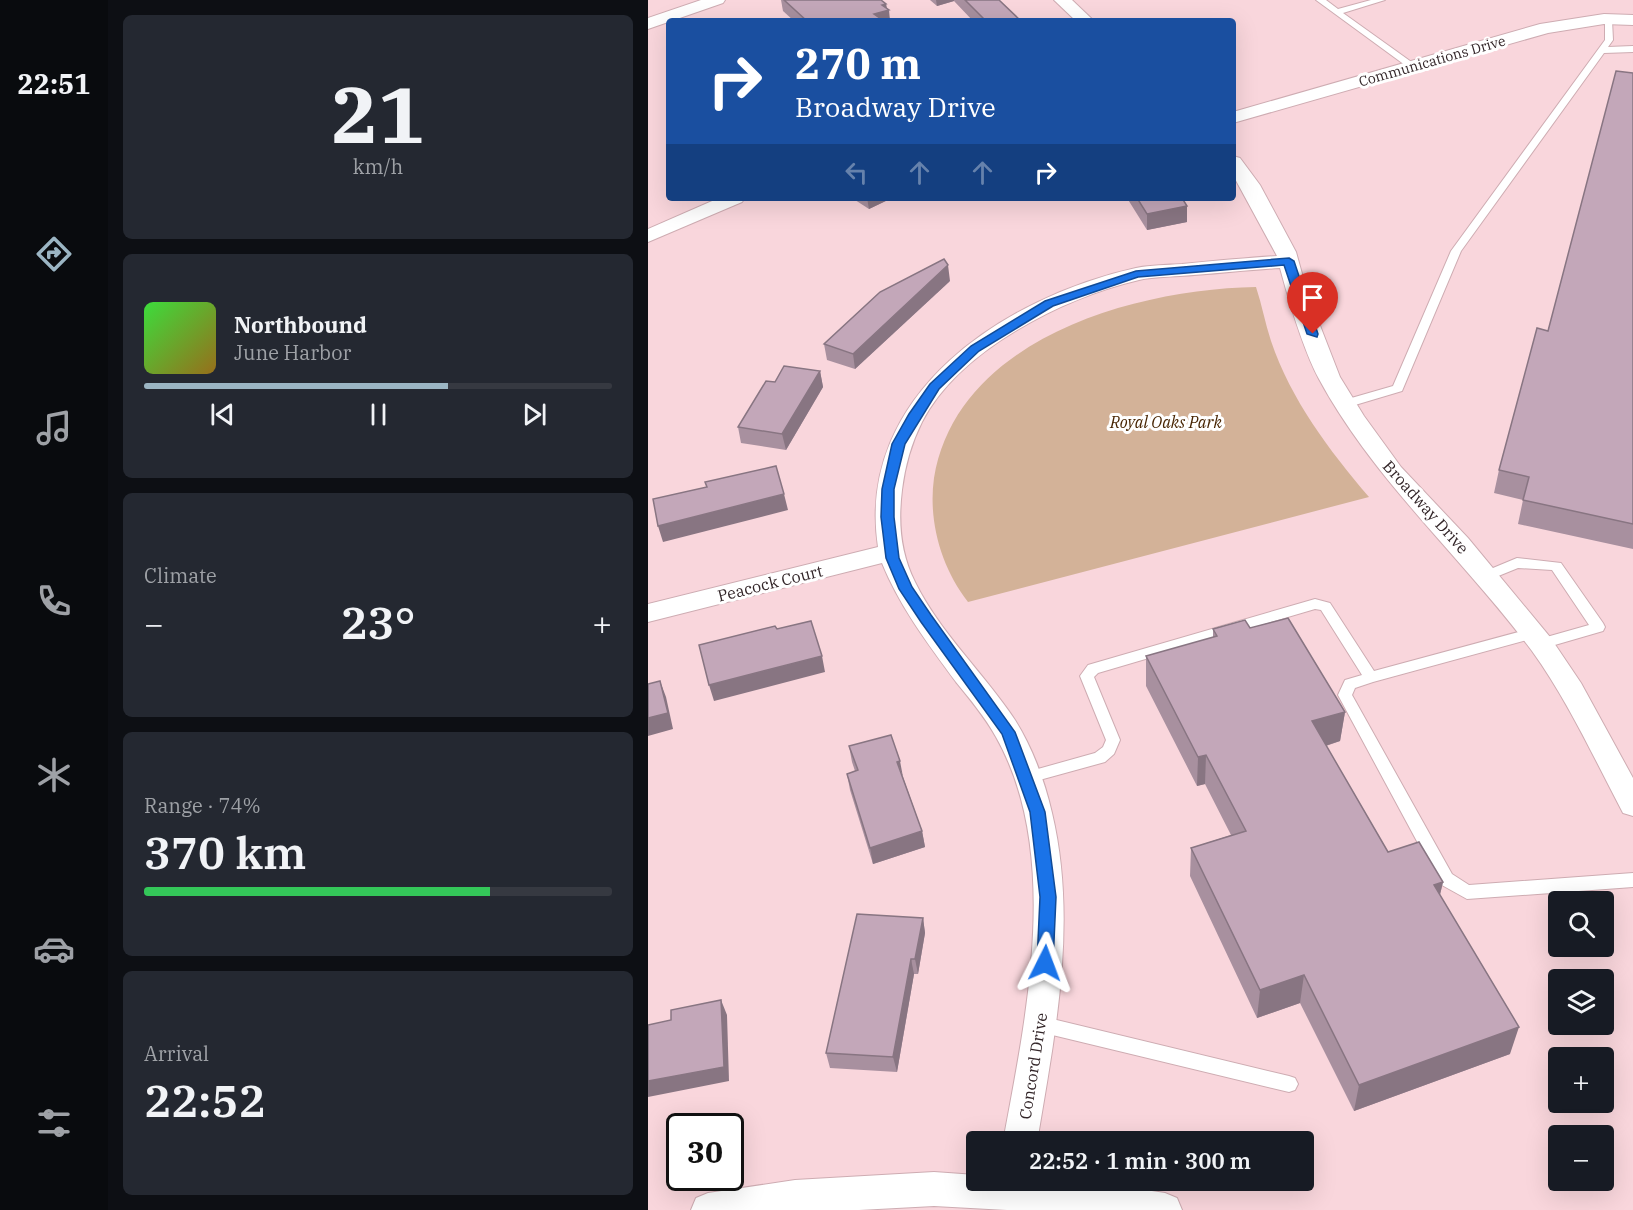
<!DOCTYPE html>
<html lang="en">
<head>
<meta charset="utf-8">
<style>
	body { margin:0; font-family:"IBM Plex Serif",serif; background:#242831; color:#f1f3f6; height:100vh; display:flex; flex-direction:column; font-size:22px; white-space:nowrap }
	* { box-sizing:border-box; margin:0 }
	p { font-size:20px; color:#9ea1a6 }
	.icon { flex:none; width:33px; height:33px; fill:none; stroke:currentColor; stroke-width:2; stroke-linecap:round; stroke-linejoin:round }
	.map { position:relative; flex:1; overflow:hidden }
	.side { display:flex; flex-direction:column; gap:15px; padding:15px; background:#0d0f14; width:540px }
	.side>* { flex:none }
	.hud { position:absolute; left:18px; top:18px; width:570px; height:183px; border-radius:6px; box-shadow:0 6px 24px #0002; background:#1a4fa0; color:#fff; overflow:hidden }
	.tools { position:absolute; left:900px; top:891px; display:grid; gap:12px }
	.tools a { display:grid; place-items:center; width:66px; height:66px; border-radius:6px; background:#171b24; box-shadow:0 6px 24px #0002; font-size:30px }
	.speed { position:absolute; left:18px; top:1113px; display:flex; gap:12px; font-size:30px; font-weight:700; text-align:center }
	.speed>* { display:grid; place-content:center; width:78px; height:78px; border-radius:50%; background:#171b24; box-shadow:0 6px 24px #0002; line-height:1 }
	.speed .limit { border:3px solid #111; border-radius:9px; background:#fff; color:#111 }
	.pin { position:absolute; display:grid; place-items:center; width:51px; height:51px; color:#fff; margin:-62px -26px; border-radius:50% 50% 50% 0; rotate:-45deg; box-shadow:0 0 6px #0007 }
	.pin .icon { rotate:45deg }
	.me { position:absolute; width:66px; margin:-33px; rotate:3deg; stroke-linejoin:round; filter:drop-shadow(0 0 4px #0008) }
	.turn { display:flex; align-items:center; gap:21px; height:126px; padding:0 30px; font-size:27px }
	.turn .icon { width:78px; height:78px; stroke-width:2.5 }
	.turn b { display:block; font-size:42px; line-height:51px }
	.lanes { display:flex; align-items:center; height:57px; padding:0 30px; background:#0003; justify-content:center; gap:30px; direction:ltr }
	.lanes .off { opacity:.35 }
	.big { font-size:45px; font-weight:600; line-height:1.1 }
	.side .tile { flex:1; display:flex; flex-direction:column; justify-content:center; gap:9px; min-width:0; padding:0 21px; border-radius:9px; background:#242831 }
	.side .dial { align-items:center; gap:0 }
	.dial b { font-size:78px; line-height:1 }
	.song { display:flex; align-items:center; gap:18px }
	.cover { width:72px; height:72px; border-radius:9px; background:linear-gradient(135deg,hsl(120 70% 55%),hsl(40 70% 35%)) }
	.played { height:6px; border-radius:3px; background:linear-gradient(90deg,#9bb5c3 65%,#363941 65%) }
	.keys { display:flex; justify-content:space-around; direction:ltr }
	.heat { display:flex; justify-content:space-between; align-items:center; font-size:33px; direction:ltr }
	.charge { height:9px; border-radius:4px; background:linear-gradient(90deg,#34c759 74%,#363941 0) }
	.trip { position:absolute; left:318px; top:1131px; width:348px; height:60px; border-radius:6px; background:#171b24; box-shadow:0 6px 24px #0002; font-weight:600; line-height:60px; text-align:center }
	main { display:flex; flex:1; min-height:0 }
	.dock { display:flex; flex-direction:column; width:108px; justify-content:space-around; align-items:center; background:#090b0e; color:#9ea1a6 }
	.dock .icon { width:42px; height:42px }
	.dock .on { color:#9bb5c3 }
	.dock b { font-size:27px; color:#f1f3f6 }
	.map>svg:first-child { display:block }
</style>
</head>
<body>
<main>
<nav class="dock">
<b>22:51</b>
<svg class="icon on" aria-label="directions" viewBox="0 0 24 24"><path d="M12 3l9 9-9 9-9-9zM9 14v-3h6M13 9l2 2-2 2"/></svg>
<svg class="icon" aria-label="music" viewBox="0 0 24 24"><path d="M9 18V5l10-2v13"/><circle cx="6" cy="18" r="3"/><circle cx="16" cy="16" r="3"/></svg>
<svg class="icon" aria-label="phone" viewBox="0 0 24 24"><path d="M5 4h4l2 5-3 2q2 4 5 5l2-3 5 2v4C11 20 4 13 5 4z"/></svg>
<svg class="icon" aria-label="climate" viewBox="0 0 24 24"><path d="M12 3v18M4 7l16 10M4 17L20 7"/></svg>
<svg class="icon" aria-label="car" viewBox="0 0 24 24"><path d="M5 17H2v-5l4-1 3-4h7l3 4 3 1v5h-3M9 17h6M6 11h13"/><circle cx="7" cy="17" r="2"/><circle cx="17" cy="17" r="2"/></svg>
<svg class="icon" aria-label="filters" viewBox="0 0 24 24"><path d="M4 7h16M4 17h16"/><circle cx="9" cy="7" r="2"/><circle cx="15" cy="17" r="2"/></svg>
</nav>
<section class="side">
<div class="tile dial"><b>21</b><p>km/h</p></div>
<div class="tile">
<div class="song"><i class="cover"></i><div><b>Northbound</b><p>June Harbor</p></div></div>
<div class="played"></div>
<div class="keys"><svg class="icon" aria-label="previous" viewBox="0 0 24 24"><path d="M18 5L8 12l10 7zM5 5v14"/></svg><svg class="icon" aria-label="pause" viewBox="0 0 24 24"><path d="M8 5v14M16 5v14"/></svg><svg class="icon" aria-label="next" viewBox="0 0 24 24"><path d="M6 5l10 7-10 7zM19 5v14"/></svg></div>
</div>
<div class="tile"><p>Climate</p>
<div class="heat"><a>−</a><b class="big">23°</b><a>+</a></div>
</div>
<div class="tile"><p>Range · 74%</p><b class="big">370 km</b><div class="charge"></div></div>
<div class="tile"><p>Arrival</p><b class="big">22:52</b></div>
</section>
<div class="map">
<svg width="985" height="1210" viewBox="0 0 985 1210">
	<rect width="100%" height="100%" fill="#f9d6dc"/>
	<!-- green -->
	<path fill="#d3b298" d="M608 287C614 305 617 323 623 341 643 400 681 450 721 497L320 602C293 567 280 521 286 478 309 338 488 289 608 287Z"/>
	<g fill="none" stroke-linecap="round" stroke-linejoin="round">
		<defs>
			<g id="service">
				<path d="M668 0H678L690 9 723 0H737L695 13 769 66 761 68Z"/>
				<path d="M957 18 964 20 965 40 960 47 985 46V52L956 53 813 251 754 391 697 408 693 407 691 404 693 401 745 386 803 251 957 40Z"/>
				<path d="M869 558 913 563 955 623 957 627 955 631 893 649 888 648 886 644 888 640 941 625 904 570 870 568 838 581 831 576 833 573Z"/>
				<path d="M667 599 682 603 726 671 885 628 890 629 892 633 890 637 725 682 707 688 704 695 804 874 821 885 985 873V887L819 899 792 884 690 695 697 680 714 675 673 610 667 609 450 673 446 677 472 740 466 754 457 762 377 784 372 782 370 778 372 774 447 753 455 747 458 740 432 676 440 665Z"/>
				<path d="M392 1016 641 1076 647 1078 650 1084 647 1090 641 1092 392 1032 386 1029 384 1024 386 1019Z"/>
			</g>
			<g id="minor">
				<path d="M53 0H77L75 3 0 29V18Z"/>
				<path d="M406 0H424L446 21H428Z"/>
				<path d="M956 14 985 15V25L956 24 900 33 585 123V112L892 24Z"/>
				<path d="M585 156 592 158 612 185 648 252 659 292 692 377 716 416 753 467 820 538 902 637 933 683 985 778V816L975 813C946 758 920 701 884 651 815 558 726 481 671 379 655 349 641 301 632 268 599 270 565 274 532 276 518 277 504 277 491 280 415 298 311 350 274 422 263 444 257 466 254 490 250 522 252 552 267 582 292 633 336 673 367 720 384 747 397 782 404 813 430 922 407 1034 389 1142H355C378 1017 414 854 348 737 337 717 322 699 308 682 280 644 252 607 234 563L0 622V604L230 547C207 394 357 297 488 268 503 265 518 265 534 264 565 261 597 258 629 256L585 175Z"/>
				<path d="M71 198H97L94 202 0 242V229Z"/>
				<path d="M286 1172 328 1175V1180L438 1181 517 1193 529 1198 534 1210H359L286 1206 211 1210H43L48 1198 60 1193 147 1180Z"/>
			</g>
		</defs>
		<!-- service casing -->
		<use href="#service" stroke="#ceacb2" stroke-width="2"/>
		<!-- minor casing -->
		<use href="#minor" stroke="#ceacb2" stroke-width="2"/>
		<!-- service -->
		<use href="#service" fill="#fff" fill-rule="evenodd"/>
		<!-- minor -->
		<use href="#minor" fill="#fff" fill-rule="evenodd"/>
	</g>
	<!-- wall -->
	<g fill="#a8909f">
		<path d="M133 0H233L238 4 242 21H146L135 11Z"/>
		<path d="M282 0H351L373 21H325L306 1 289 6Z"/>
		<path d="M985 73V549L870 524 875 500 846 493 851 470 900 331Z"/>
		<path d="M204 198H244L221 209Z"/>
		<path d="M479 198H534L539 222 499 230Z"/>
		<path d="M302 281 207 369 179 360 176 344Z"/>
		<path d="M172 371 175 387 138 450 93 443 90 427 127 382Z"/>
		<path d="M602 628 697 712 692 741 678 746 740 852 795 882 792 895 862 1054 706 1111 652 1003 609 1018 542 876 543 848 583 835 557 784 549 786 498 686V656L565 638V629Z"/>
		<path d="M201 746 255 777 274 831 277 847 225 864 202 790 199 774 207 771 204 762Z"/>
		<path d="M275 918 277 933 270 974H266L249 1072 182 1068 178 1053Z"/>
	</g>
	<!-- shaded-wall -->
	<g fill="#887582">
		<path d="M288 0H306V1L289 6Z"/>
		<path d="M238 4 239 11 241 10 242 21H227L226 14 234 5Z"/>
		<path d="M219 198H244L221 209Z"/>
		<path d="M539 206V222L499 230V214Z"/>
		<path d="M300 265 302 281 207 369 205 354Z"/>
		<path d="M172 371 175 387 138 450 134 434Z"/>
		<path d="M136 494 140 510 15 542 10 526Z"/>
		<path d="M174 656 177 672 66 701 61 685Z"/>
		<path d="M12 681 18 697 25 729 0 736V718Z"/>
		<path d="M697 712 692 741 661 751 664 721Z"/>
		<path d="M558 755 557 784 549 786 550 757Z"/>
		<path d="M252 761 255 777 249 762Z"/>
		<path d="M274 831 277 847 225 864 222 848Z"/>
		<path d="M795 882 788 910 786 885Z"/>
		<path d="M275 918 277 933 270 974 267 959Z"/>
		<path d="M263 959 266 974 249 1072 245 1057Z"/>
		<path d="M656 975 652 1003 609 1018 612 990Z"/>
		<path d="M73 1000 79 1015 81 1081 0 1097V1081Z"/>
		<path d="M871 1027 862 1054 706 1111 711 1085Z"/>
	</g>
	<!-- building -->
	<g fill="#c3a7b9" stroke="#887582" stroke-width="1.5">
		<path d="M136 0H233L238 4 234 5 241 10 226 14 236 21H159Z"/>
		<path d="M317 0H351L373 21H338Z"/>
		<path d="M968 71 985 73V524L875 500 881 477 851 470 889 328 900 331Z"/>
		<path d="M489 198H534L539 206 499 214Z"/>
		<path d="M296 259 300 265 205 354 176 344 232 292Z"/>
		<path d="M136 366 172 371 134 434 90 427 118 381 127 382Z"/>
		<path d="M128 466 136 494 10 526 5 499 59 487 57 482Z"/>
		<path d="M640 618 697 712 664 721 740 852 771 842 795 882 786 885 871 1027 711 1085 656 975 612 990 543 848 598 831 558 755 550 757 498 656 569 636 565 629 597 620 602 628Z"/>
		<path d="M163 621 174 656 61 685 51 645 127 626 129 629Z"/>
		<path d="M12 681 20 713 0 718V684Z"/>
		<path d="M243 735 252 761 249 762 274 831 222 848 199 774 210 770 201 746Z"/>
		<path d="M209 914 275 918 267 959H263L245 1057 178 1053Z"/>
		<path d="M73 1000 76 1067 0 1081V1025L23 1020V1010Z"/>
	</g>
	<!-- route -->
	<path fill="#1a73e8" stroke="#114b97" stroke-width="1.5" d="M641 258 646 261 670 334 669 337 659 334 636 265 490 277 405 306 331 351 291 389 257 444 246 489V517L251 558 264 587 283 615 367 732 397 812 408 897 405 963 403 969 397 971 391 969 389 963 392 897 382 812 354 734 273 622 251 589 238 558 233 517 234 489 244 444 261 414 282 384 323 346 397 301 488 271Z"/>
	<g text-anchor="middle" stroke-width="6" stroke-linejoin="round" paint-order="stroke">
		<!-- far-street labels -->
		<g font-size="14" fill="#332629" stroke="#fff">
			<text transform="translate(784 61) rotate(-16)" y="5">Communications Drive</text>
		</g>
		<!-- park labels -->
		<g font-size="16" font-style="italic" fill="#472402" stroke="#fff">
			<text x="518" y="428">Royal Oaks Park</text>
		</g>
		<!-- street labels -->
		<g font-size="16" fill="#332629" stroke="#fff">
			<text transform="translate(778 507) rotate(48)" y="6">Broadway Drive</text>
			<text transform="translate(122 583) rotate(-14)" y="6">Peacock Court</text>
			<text transform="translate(385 1066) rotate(-81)" y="6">Concord Drive</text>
		</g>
	</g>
</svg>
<div class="tools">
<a><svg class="icon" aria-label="search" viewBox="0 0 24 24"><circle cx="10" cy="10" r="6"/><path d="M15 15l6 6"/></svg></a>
<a><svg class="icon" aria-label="layers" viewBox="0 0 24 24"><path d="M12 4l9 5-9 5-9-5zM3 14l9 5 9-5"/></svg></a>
<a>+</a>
<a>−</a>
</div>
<div class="speed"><div class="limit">30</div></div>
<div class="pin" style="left:665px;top:334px;background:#d93025"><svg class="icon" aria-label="arrive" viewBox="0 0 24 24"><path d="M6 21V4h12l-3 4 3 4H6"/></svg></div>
<svg class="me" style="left:397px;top:963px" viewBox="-20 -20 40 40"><path d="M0-17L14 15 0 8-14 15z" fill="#1a73e8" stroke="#fff" stroke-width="4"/></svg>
<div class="trip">22:52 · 1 min · 300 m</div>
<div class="hud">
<div class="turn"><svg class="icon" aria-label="right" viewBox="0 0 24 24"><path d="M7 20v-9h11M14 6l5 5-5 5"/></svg><div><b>270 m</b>Broadway Drive</div></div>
<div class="lanes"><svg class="icon off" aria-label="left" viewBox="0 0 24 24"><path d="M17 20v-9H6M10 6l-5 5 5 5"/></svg><svg class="icon off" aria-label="ahead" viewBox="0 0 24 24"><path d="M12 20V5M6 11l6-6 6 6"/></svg><svg class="icon off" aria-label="ahead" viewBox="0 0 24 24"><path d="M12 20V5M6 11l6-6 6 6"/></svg><svg class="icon" aria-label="right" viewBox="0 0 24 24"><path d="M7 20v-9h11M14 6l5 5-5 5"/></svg></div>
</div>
</div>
</main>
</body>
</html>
